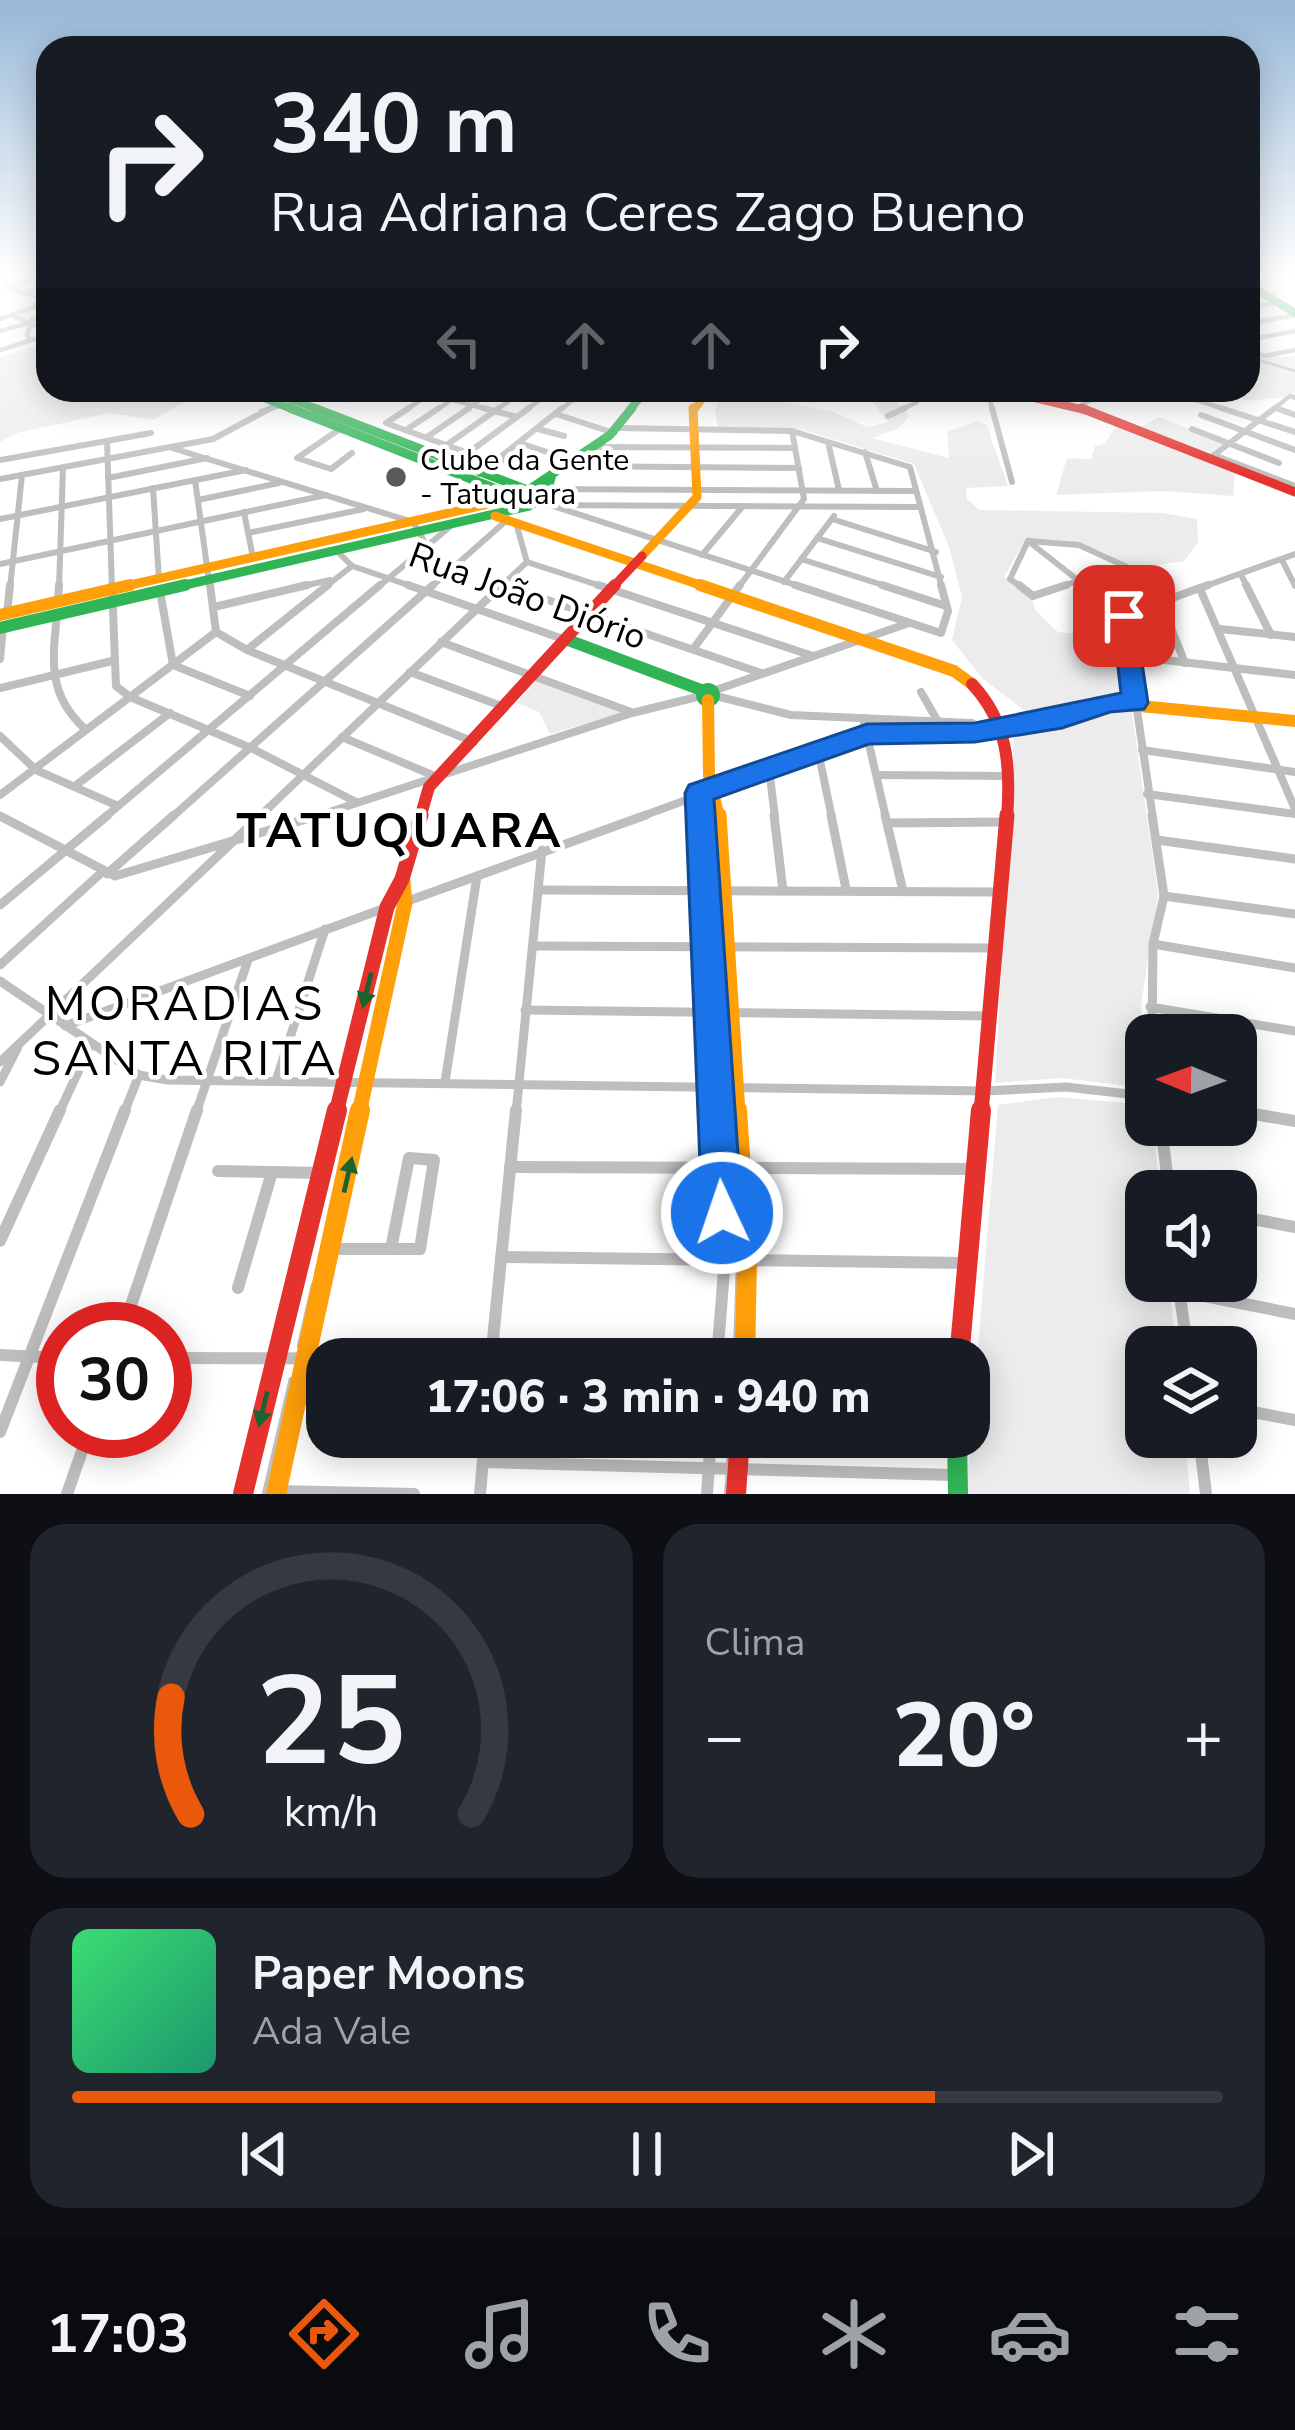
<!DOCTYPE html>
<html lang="pt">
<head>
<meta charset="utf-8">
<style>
	body { margin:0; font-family:"Nunito Sans",sans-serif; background:#20242c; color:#f1f3f6; height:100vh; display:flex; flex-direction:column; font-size:45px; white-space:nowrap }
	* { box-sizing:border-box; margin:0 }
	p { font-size:39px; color:#9ea1a6 }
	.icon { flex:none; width:66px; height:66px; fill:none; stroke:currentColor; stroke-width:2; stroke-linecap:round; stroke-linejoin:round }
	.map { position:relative; height:1494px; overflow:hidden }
	.side { display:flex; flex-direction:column; gap:30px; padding:30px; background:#0d0f14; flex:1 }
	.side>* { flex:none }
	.hud { position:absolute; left:36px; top:36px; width:1224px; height:366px; border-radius:36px; box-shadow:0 6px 30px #0003; background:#171b24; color:#f1f3f6; overflow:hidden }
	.needle { width:78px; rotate:271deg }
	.buttons { position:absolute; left:1125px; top:1014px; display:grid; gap:24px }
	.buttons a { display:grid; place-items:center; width:132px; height:132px; border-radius:24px; background:#171b24; box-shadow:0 6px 30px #0003; font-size:60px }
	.speed { position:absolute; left:36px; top:1302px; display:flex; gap:24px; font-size:60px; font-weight:700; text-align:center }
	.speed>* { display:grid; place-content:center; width:156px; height:156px; border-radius:50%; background:#171b24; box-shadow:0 6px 30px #0003; line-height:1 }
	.speed .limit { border:18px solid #d22; background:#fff; color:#111 }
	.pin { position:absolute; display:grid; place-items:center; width:102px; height:102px; color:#fff; margin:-51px; border-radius:24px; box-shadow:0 6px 18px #0006 }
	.me { position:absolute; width:132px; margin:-66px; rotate:357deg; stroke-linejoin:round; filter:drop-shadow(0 0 9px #0008) }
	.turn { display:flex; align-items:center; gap:42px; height:252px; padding:0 36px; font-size:54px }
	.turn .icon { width:156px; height:156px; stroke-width:2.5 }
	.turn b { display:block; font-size:84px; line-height:102px }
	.lanes { display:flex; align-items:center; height:114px; padding:0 36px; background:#0003; justify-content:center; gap:60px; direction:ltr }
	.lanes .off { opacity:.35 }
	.big { font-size:90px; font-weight:800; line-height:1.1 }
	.side .widget { flex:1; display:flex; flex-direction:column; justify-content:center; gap:18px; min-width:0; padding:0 42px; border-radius:36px; background:#20242c }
	.side .dial { align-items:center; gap:0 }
	.dial svg { height:312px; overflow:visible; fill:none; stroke:#363941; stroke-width:7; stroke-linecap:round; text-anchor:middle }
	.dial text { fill:#f1f3f6; stroke:none }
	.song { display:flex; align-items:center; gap:36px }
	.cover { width:144px; height:144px; border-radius:18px; background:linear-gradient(135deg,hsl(140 70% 55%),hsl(160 70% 35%)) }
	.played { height:12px; border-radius:6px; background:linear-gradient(90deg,#ea580c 75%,#363941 75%) }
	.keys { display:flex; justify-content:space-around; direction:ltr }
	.heat { display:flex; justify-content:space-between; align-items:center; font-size:66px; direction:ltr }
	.side .tiles { flex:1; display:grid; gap:30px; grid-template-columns:1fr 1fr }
	.widget:last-child { grid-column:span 2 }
	.trip { position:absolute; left:306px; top:1338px; width:684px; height:120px; border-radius:36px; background:#171b24; box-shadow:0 6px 30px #0003; font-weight:800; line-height:120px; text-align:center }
	.tabs { display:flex; height:192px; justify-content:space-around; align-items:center; background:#090b0e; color:#9ea1a6 }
	.tabs .icon { width:84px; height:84px }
	.tabs .current { color:#ea580c }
	.tabs b { font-size:54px; color:#f1f3f6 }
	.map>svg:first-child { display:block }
</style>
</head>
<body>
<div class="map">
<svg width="1295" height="1494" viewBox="0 0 1295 1494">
	<rect width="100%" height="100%" fill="#fff"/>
	<!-- green -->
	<g fill="#ececec">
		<path d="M48 342V390H188L191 398 153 420 110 413 17 433 0 442V357Z"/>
		<path d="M1248 350 1264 358 1295 356V396L1246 401 1225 390H1248Z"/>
		<path d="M864 390H886L909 416 899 428 872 438 949 458 947 432 978 421 988 426C992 448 1002 464 1008 486L966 488 967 499 979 510 1162 513 1197 519 1198 542 1184 561 1134 569C1098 545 1069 538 1026 539L1004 577 1031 597 1036 611 1058 632 1119 640 1131 698 1090 697 1033 717 983 679 952 640 962 597 949 547 914 464 800 429 718 427 715 411 722 391 831 411 867 427 888 422Z"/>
		<path d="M1159 417 1227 443 1208 458 1235 471 1233 496 1163 491 1056 495 1067 458 1091 459 1095 446 1104 444 1117 426 1137 429Z"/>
		<path d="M536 681 622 713 550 734 539 712 517 703Z"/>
		<path d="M1131 706 1158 894 1141 1005 1146 1088 1062 1078 995 1083 1014 732Z"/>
		<path d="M1058 1097 1146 1105V1125H1153L1160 1191H1146V1281H1169L1176 1347H1146V1437H1185L1190 1494H966L998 1105Z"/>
	</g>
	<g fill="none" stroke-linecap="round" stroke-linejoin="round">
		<!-- stream-far1 -->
		<g stroke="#bfbfbf" stroke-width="3">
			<path d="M1248 357 1295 371"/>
			<path d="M718 904 720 932"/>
		</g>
		<!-- stream -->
		<g stroke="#bfbfbf" stroke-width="4.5">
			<path d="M299 1346 313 1285"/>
			<path d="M735 1359 738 1265"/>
			<path d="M728 1465 730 1437"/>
			<path d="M264 1494 291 1379"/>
			<path d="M726 1494 728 1475"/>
		</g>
		<!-- street-far4 -->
		<g stroke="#bebebe" stroke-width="4.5">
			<path d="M0 278 13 272"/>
			<path d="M6 286 46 301"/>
			<path d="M12 288 48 273"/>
			<path d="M27 293 48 284"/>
			<path d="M1248 308 1275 303"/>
			<path d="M11 315 48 331"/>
			<path d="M0 319 48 302"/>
			<path d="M31 320 48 316"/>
			<path d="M1248 324 1295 315"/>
			<path d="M0 331 32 322 27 335 31 340"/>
			<path d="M1248 340 1295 331"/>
			<path d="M1248 348 1264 356 1295 350"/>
			<path d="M0 350 48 335"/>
			<path d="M987 390 993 411"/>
			<path d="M1166 390 1230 411"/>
			<path d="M1055 399 1068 390"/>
			<path d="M453 400 494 411"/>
			<path d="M1079 407 1107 390"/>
			<path d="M1276 408 1284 411"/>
			<path d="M261 411 330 393 351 400"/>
			<path d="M404 411 436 390"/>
			<path d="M435 411 466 390"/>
			<path d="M464 411 494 390"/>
			<path d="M495 411 524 390"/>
			<path d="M525 411 553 390"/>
			<path d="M559 411 585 390"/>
			<path d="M899 411 917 402 912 390"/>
			<path d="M1271 411 1290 396 1295 398"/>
		</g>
		<!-- street-far3 -->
		<g stroke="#bebebe" stroke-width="6">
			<path d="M409 408 386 423 468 453 529 408"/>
			<path d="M483 408 517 417"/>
			<path d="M992 408 1012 482"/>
			<path d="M1221 408 1295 432"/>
			<path d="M1276 408 1295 415"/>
			<path d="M556 414 614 433"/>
			<path d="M1201 415 1295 450"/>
			<path d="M888 416 905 408"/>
			<path d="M619 428 792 431 910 467 942 588"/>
			<path d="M340 429 297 458 331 469 352 453"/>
			<path d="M538 429 564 436"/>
			<path d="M1192 429 1279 463"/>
			<path d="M406 430 439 408"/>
			<path d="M427 437 469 408"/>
			<path d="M107 441 112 588"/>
			<path d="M828 442 839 490"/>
			<path d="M520 443 571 460"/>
			<path d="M448 444 499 408"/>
			<path d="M594 447 795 448"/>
			<path d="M172 448 413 522 427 546"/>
			<path d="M865 452 877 491"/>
			<path d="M1214 455 1295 486"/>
			<path d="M500 459 518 465"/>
			<path d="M1209 459 1275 408"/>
			<path d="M0 460 151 433"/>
			<path d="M563 466 799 468"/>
			<path d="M479 474 562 408"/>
			<path d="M108 478 207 458"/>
			<path d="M0 479 213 439 271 408"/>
			<path d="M195 480 210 588"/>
			<path d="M153 488 159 580"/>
			<path d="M535 489 915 491"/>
			<path d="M547 497 550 505 805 588"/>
			<path d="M198 500 279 483"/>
			<path d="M534 505 920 507"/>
			<path d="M244 512 253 558"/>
			<path d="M0 519 246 470"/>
			<path d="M832 519 936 552"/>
			<path d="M248 533 364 509"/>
			<path d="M817 538 941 577"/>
			<path d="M1028 541 1088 588"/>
			<path d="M1029 541 1079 545 1125 566"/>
			<path d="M336 550 352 566 417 588"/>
			<path d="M702 555 743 506"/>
			<path d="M801 559 892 588"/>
			<path d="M1282 560 1295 586"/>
			<path d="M527 562 607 588"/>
			<path d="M0 564 326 495"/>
			<path d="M1241 575 1248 588"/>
			<path d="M784 582 834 516"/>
			<path d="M503 585 513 588"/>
			<path d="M10 588 22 475"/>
			<path d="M59 588 63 468"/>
			<path d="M294 588 330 580"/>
			<path d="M324 588 352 566"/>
			<path d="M377 588 452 525"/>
			<path d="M430 588 507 520"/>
			<path d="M499 588 527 562 516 523"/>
			<path d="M738 588 804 499 792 431"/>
			<path d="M1023 588 1010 579 1028 541"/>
			<path d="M1056 588 1125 566"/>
			<path d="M1200 588 1295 554"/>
		</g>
		<!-- street-far2 -->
		<g stroke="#bebebe" stroke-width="8">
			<path d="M112 585 116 686 130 697 251 748 356 802"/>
			<path d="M210 585 216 632 247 650 474 742"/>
			<path d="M408 585 566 640"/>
			<path d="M504 585 761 673"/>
			<path d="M598 585 813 656"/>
			<path d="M795 585 941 633 948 611 941 585"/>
			<path d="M882 585 946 606"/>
			<path d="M1019 585 1033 596 1066 585"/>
			<path d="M1084 585 1123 616 1153 818"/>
			<path d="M1246 585 1271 635"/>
			<path d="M1200 589 1295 809"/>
			<path d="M160 591 173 665 250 696"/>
			<path d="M58 602 59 585"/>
			<path d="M1161 603 1185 663"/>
			<path d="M214 607 307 585"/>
			<path d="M7 614 10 585"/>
			<path d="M57 615C52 662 48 695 85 729"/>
			<path d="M1123 616 1208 585"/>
			<path d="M1220 629 1295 637"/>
			<path d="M441 642 631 712"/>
			<path d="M694 648 740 585"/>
			<path d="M248 649 328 585"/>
			<path d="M1130 656 1295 675"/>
			<path d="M0 659 3 627"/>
			<path d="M410 672 504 707"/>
			<path d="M0 688 112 661"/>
			<path d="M713 691 909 623"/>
			<path d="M921 692 937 720"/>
			<path d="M716 696 791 715 972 723"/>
			<path d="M863 718 886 818"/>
			<path d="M0 736 36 770 118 806"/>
			<path d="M342 737 437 777"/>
			<path d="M1142 750 1295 772"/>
			<path d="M818 751 832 818"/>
			<path d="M769 768 775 818"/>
			<path d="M877 775 1006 776"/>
			<path d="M75 786 170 713"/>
			<path d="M699 793 700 818"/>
			<path d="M1147 794 1295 814"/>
			<path d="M0 795 216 632"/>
			<path d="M104 818 380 585"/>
			<path d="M171 818 433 585"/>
			<path d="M258 818 502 585"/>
			<path d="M311 818 632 713 701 696"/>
			<path d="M637 818 867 734 975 732 1001 726"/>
		</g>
		<!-- street-far1 -->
		<g stroke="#bebebe" stroke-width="9">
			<path d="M700 815 717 1113"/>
			<path d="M774 815 783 891"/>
			<path d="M831 815 846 889"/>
			<path d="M885 815 903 891"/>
			<path d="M0 816 115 876 320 815"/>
			<path d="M888 823 1006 822"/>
			<path d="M1157 840 1295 859"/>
			<path d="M107 874 174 815"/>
			<path d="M539 890 1000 892"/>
			<path d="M1164 896 1295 914"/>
			<path d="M405 902 646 815"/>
			<path d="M0 905 108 815"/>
			<path d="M1153 944 1295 968"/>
			<path d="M533 946 994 948"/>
			<path d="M0 965 101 873"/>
			<path d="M0 981 139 1075 167 1080 985 1091 1066 1087 1146 1096"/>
			<path d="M1150 1007 1295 1031"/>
			<path d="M525 1010 990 1016"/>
			<path d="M65 1026 385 908"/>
			<path d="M1152 1035 1153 944 1164 896 1152 815"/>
			<path d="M0 1062 261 815"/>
			<path d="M276 1081 325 929"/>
			<path d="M0 1082 18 1047"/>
			<path d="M445 1082 477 876"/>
			<path d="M1236 1111 1250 1113"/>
			<path d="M59 1113 91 1044"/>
			<path d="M124 1113 139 1075"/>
			<path d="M196 1113 248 960"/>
			<path d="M516 1113 542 850"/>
		</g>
		<!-- street -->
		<g stroke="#bebebe" stroke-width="12">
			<path d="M717 1110 725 1258 717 1359"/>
			<path d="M1236 1111 1295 1121"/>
			<path d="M1161 1125 1169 1191"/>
			<path d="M409 1158 434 1160 420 1249H391Z"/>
			<path d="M510 1167 976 1169"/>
			<path d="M218 1171 272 1172"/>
			<path d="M1236 1216 1295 1227"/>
			<path d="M0 1241 60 1110"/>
			<path d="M331 1249H391"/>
			<path d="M501 1257 967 1263"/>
			<path d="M1178 1281 1187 1347"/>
			<path d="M238 1288 272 1172 321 1173"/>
			<path d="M1179 1291 1295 1314"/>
			<path d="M123 1329 197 1110"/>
			<path d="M0 1355 63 1358"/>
			<path d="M165 1358 575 1359"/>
			<path d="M491 1359 516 1110"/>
			<path d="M1236 1409 1295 1420"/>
			<path d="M0 1432 125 1110"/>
			<path d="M1199 1437 1206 1494"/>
			<path d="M483 1462 955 1475"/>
			<path d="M278 1491 414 1494"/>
			<path d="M67 1494 89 1431"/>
			<path d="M480 1494 485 1437"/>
			<path d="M707 1494 711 1437"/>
		</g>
		<!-- fast-far3 -->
		<g stroke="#30b455" stroke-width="8">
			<path d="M1248 284 1295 313"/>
			<path d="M37 306 48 311"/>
			<path d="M244 390 297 411"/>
			<path d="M268 390 322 411"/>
			<path d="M629 411 646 390"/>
		</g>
		<!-- fast-far2 -->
		<g stroke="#30b455" stroke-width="9">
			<path d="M290 408 514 496"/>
			<path d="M314 408 525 489"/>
			<path d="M530 489 610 435 632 408"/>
			<path d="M527 505 545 500 552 474"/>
			<path d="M172 588 529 506"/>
		</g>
		<!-- fast-far1 -->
		<g stroke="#30b455" stroke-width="12">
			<path d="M0 628 185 585"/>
			<path d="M568 640 704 691"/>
			<circle cx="708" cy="695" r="6"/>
		</g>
		<!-- fast -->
		<path stroke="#30b455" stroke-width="20" d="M957 1437 958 1494"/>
		<!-- slow-far4 -->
		<path stroke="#ff9f0a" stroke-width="8" d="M693 411 709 390"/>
		<!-- slow-far3 -->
		<g stroke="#ff9f0a" stroke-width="9">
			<path d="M495 516 709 588"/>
			<path d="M642 556 697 497 693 408"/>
			<path d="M117 588 515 498"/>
		</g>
		<!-- slow-far2 -->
		<g stroke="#ff9f0a" stroke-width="12">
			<path d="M700 585 954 671 972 684"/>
			<path d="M0 615 130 585"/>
			<path d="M708 700 709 775 719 818"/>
			<path d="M1003 725 1036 724 1109 703 1295 721"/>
		</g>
		<!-- slow-far1 -->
		<g stroke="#ff9f0a" stroke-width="15">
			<path d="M719 815 738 1113"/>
			<path d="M359 1113 405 903 403 882"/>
		</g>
		<!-- slow -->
		<g stroke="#ff9f0a" stroke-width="20">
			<path d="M737 1110 747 1260 745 1359"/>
			<path d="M276 1494 360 1110"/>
		</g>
		<!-- jam-far4 -->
		<path stroke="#e5322d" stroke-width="8" d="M1001 390 1089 411"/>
		<!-- jam-far3 -->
		<g stroke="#e5322d" stroke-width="9">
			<path d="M1081 408 1295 492"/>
			<path d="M612 588 642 556"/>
		</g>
		<!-- jam-far2 -->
		<g stroke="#e5322d" stroke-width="12">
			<path d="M972 684C1008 722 1011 767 1007 818"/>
			<path d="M420 818 429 787 615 585"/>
		</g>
		<!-- jam-far1 -->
		<g stroke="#e5322d" stroke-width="15">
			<path d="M336 1113 387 907 402 879 421 815"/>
			<path d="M981 1113 1007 815"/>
		</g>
		<!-- jam -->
		<g stroke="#e5322d" stroke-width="20">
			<path d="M959 1359 981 1110"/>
			<path d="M243 1494 337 1110"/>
			<path d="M736 1494 740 1437"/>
		</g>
		<defs>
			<path id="rail" d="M0 276 9 272"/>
		</defs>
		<!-- rail casing -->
		<use href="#rail" stroke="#bebebe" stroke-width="6"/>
		<!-- rail -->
		<use href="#rail" stroke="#fff" stroke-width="3" stroke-dasharray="4.5" stroke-linecap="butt"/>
	</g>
	<!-- one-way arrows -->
	<defs><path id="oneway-solid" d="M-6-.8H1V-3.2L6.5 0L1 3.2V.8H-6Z" transform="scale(3)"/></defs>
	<g fill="#1a632f">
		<use href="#oneway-solid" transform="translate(367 990) rotate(104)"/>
		<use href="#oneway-solid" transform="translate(348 1175) rotate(-77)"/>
		<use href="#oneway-solid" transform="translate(263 1409) rotate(104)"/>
	</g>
	<!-- sky -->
	<linearGradient id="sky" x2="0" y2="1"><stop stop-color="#97b8d8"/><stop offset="0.57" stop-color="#fff"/><stop offset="1" stop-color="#fff" stop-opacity="0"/></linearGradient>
	<rect width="1295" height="481" fill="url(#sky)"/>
	<!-- route -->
	<path fill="#1a73e8" stroke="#114b97" stroke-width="3" d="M1124 608 1135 616 1148 703 1144 709 1110 712 1062 728 975 742 869 744 714 799 742 1213 736 1227 722 1233 708 1227 702 1213 685 793 689 785 867 724 975 723 1121 693 1112 616Z"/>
	<!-- markers -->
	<circle fill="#595959" stroke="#fff" stroke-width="4.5" cx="396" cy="477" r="12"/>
	<g text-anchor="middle" stroke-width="9" stroke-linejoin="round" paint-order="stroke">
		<!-- far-poi labels -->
		<g font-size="30" fill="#000" stroke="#fff" text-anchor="start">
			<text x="420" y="470">Clube da Gente<tspan x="420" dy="34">- Tatuquara</tspan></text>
		</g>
		<!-- street labels -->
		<g font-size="36" fill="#000" stroke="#fff">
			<text transform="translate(528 595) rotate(20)" y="13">Rua João Diório</text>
		</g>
		<!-- district labels -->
		<g font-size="48" font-weight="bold" letter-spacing="3" fill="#000" stroke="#fff">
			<text x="400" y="847">TATUQUARA</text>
		</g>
		<!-- near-neighbourhood labels -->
		<g font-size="48" letter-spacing="3" fill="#000" stroke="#fff">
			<text x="185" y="1020">MORADIAS<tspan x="185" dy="55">SANTA RITA</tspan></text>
		</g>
	</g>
</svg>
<div class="buttons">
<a><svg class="needle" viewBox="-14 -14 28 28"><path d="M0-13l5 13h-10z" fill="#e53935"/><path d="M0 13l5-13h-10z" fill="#9ea1a6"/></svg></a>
<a><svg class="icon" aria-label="sound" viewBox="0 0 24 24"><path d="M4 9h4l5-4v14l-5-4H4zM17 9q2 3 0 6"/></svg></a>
<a><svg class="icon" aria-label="layers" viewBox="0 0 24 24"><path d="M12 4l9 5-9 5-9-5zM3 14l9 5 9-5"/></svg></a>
</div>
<div class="speed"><div class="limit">30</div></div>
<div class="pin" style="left:1124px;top:616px;background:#d93025"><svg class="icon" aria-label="arrive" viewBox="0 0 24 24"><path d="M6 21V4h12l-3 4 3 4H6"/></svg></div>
<svg class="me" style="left:722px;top:1213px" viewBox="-20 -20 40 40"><circle r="17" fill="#1a73e8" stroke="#fff" stroke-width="3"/><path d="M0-11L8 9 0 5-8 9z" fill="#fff"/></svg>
<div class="trip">17:06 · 3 min · 940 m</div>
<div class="hud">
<div class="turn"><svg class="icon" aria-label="right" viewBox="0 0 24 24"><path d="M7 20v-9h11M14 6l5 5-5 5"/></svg><div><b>340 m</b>Rua Adriana Ceres Zago Bueno</div></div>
<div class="lanes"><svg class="icon off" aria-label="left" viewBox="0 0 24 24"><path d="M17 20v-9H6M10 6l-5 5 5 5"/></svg><svg class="icon off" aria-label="ahead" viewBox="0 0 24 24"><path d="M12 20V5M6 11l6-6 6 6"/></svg><svg class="icon off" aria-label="ahead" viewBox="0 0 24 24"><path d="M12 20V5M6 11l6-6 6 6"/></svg><svg class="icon" aria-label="right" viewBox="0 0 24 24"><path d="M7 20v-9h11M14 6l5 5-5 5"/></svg></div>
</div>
</div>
<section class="side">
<div class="tiles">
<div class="widget dial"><svg viewBox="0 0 100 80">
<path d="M14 69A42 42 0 1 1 86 69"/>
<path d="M14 69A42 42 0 0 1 9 39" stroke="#ea580c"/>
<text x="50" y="56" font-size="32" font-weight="700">25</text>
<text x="50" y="72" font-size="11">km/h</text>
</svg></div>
<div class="widget"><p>Clima</p>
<div class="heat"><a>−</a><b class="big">20°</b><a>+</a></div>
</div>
<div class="widget">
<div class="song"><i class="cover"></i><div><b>Paper Moons</b><p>Ada Vale</p></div></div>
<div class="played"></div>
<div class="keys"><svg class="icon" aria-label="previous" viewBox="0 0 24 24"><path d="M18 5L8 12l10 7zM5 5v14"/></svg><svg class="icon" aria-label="pause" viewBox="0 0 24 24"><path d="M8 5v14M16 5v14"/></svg><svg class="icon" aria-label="next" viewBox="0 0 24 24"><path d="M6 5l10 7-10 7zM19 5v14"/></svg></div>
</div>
</div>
</section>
<nav class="tabs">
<b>17:03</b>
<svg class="icon current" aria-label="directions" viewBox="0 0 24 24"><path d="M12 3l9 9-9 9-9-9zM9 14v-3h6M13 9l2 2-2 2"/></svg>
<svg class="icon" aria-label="music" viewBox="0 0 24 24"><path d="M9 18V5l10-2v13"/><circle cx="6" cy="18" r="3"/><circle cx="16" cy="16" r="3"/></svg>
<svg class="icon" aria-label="phone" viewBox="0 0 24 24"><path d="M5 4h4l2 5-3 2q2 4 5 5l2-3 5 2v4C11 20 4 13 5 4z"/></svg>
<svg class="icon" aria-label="climate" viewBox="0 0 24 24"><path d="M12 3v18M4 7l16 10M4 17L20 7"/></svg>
<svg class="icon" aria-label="car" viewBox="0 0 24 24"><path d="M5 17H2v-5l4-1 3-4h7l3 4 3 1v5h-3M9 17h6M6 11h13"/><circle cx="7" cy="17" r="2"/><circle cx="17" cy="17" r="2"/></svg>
<svg class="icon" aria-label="filters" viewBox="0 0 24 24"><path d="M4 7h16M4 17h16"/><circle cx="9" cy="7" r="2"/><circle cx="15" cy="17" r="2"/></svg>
</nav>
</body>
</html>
